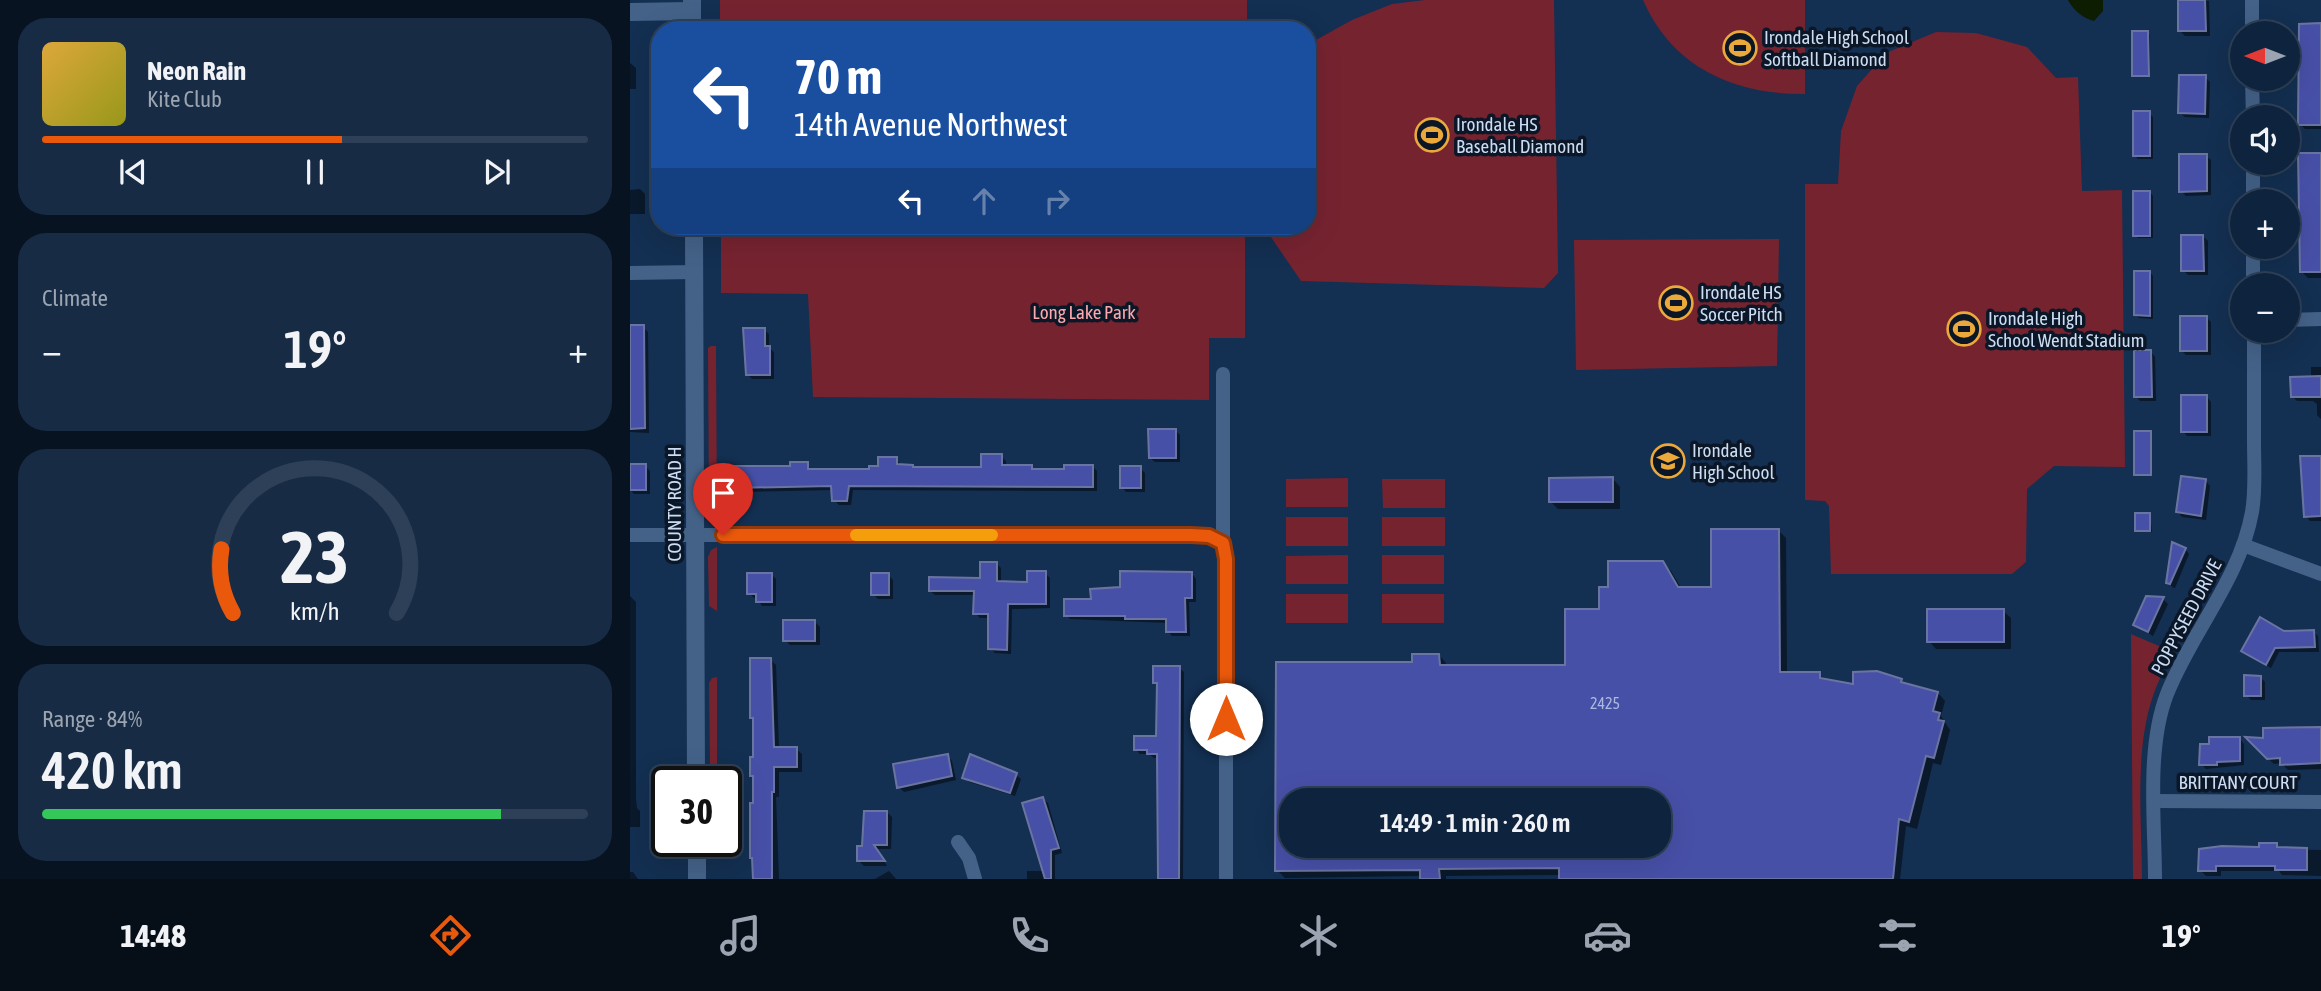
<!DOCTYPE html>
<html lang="en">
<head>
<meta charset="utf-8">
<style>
	body { margin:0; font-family:"Asap Condensed",sans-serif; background:#172b44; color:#f1f3f6; height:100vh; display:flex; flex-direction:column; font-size:26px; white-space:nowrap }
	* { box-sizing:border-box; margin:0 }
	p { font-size:23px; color:#9ba4b0 }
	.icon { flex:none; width:38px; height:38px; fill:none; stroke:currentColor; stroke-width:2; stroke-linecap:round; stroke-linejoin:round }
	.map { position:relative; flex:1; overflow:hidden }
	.side { display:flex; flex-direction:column; gap:18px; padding:18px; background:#081322; width:630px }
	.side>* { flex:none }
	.hud { position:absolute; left:21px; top:21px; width:665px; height:214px; border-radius:28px; box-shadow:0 7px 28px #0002,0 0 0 2px #2e4057; background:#1a4fa0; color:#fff; overflow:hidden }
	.needle { width:46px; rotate:270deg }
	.controls { position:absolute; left:1600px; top:21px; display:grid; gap:14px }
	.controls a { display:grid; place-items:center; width:70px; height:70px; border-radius:50%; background:#0e233d; box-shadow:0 7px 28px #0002,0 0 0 2px #2e4057; font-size:35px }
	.speed { position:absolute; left:21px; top:766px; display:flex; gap:14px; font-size:35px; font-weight:700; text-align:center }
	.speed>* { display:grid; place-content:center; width:91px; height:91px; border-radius:50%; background:#0e233d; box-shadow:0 7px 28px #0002,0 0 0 2px #2e4057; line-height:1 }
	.speed .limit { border:4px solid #111; border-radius:10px; background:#fff; color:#111 }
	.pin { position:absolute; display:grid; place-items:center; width:60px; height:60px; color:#fff; margin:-72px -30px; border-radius:50% 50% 50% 0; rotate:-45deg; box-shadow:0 0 7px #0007 }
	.pin .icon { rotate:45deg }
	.me { position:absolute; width:77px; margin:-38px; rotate:0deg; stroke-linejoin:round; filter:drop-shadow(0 0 5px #0008) }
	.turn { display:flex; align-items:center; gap:24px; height:147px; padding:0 28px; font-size:32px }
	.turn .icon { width:91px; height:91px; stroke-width:2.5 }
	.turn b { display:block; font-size:49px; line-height:60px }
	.lanes { display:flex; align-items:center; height:66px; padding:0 28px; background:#0003; justify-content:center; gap:35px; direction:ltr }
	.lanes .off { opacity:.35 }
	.big { font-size:52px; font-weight:600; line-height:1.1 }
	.side .widget { flex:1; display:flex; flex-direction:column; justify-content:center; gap:10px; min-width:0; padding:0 24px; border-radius:28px; background:#172b44 }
	.side .dial { align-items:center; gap:0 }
	.dial svg { height:182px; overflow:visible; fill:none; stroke:#2e4057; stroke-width:7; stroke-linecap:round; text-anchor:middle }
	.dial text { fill:#f1f3f6; stroke:none }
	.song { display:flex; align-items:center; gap:21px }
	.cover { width:84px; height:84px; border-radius:10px; background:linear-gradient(135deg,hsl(40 70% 55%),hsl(60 70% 35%)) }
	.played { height:7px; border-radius:4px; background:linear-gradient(90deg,#ea580c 55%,#2e4057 55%) }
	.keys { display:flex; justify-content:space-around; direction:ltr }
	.heat { display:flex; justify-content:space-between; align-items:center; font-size:38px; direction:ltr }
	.charge { height:10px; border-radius:5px; background:linear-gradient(90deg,#34c759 84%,#2e4057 0) }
	.trip { position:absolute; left:649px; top:788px; width:392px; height:70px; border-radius:28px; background:#0e233d; box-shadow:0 7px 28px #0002,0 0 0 2px #2e4057; font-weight:600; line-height:70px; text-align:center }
	.tabs { display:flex; height:112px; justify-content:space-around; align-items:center; background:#060e18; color:#9ba4b0 }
	.tabs .icon { width:49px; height:49px }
	.tabs .current { color:#ea580c }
	.tabs b { font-size:32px; color:#f1f3f6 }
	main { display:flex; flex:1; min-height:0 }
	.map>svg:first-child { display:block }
</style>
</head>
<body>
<main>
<section class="side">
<div class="widget">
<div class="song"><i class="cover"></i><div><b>Neon Rain</b><p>Kite Club</p></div></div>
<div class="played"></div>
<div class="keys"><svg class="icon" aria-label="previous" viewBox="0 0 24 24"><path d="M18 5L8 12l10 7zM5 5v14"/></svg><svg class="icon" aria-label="pause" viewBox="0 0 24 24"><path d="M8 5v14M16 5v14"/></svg><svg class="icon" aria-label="next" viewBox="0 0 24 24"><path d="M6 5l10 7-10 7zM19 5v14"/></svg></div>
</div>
<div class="widget"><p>Climate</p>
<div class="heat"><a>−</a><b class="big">19°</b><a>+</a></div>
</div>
<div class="widget dial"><svg viewBox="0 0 100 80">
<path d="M14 69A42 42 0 1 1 86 69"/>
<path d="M14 69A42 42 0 0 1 9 41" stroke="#ea580c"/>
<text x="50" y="56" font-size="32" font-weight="700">23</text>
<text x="50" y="72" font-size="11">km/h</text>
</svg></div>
<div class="widget"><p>Range · 84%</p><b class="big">420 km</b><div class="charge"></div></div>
</section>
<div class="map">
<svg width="1691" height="879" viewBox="0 0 1691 879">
	<rect width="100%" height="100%" fill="#132f51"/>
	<!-- green -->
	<g fill="#762330">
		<rect x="90" y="0" width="527" height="30"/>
		<path d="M795 0H924L928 273 914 288 671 281 634 227 677 226V45L722 20 762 4Z"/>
		<path d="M1013 0H1175V94C1104 95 1042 67 1013 0Z"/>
		<path d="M1306 32 1346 33 1397 47 1426 78 1448 77 1452 191 1492 190 1495 467 1424 466 1397 489 1396 562 1382 574H1201L1199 506 1195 501 1175 500V184H1208L1211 131 1227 86 1256 53Z"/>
		<path d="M91 226H615V338H579V400L183 397 178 294 91 293Z"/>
		<path d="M1149 239 1147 366 946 370 944 240Z"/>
		<path d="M81 346H86L87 518 84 520 80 518 79 511 78 348Z"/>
		<path d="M718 478V507H656V479Z"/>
		<path d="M752 479H815V508H753Z"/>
		<rect x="656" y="517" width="62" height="29"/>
		<rect x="752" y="517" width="63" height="29"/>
		<path d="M87 547V611L79 606 78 557 81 550Z"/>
		<path d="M718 555V584H656V556Z"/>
		<rect x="752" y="555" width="62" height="29"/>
		<rect x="656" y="594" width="62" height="29"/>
		<rect x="752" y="594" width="62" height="29"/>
		<path d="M1501 634 1543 652C1536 666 1528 681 1523 696 1504 751 1512 821 1512 879H1503Z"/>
		<path d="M87 677V768L85 777 80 768 79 683 82 678Z"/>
	</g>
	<!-- water -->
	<path fill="#0c1d02" d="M1438 0H1473V11L1464 21C1453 18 1444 11 1438 0Z"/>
	<!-- shadow -->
	<g fill="#0007" fill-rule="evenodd">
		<path d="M1550 0 1579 1 1580 36H1555L1550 31Z"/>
		<path d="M1691 25V129H1675L1670 124Z"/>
		<path d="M1518 33 1520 35V77H1506L1504 75Z"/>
		<path d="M0 63 6 68V89H0Z"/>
		<path d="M1575 77 1580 82 1579 118 1555 117 1550 113Z"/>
		<path d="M1519 113 1523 117V159H1508L1505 156Z"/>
		<path d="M1691 155V278H1678L1671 271Z"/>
		<path d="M1576 156 1581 160V195L1556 196 1551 191Z"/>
		<path d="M10 189 15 194V214H0V190Z"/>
		<path d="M1520 192 1523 196V238H1508L1505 235Z"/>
		<path d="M1573 236 1578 241V275H1558L1553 270Z"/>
		<path d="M1520 272 1523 276V319L1509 318 1505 315Z"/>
		<path d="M1576 317 1581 322V355H1556L1552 351Z"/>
		<path d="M0 327H13L18 332 19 433 0 432Z"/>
		<path d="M134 330 139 334V348L144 352V379H122L117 374Z"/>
		<path d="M1521 352 1525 357 1526 401H1510L1506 396Z"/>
		<path d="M1681 367H1691V419L1687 415V404L1683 401H1667L1662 396 1681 378Z"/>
		<path d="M1577 397 1581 402V436H1557L1553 431Z"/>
		<path d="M545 430 550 435V462H525L520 458Z"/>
		<path d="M1520 433 1522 435V476H1507L1506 474Z"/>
		<path d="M371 456 376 461V467H401L405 471H436L463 467 467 471V491L223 490 221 505H209L204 500 203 490 110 492 105 487 177 464 182 471H241L266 458 271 466 284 469 353 468Z"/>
		<path d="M1691 457V521H1680L1676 516Z"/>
		<path d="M0 466H15L20 471V494H4L0 490Z"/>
		<path d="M510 468 515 473V492H496L492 487Z"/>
		<path d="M983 479 990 487V509H928L921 502Z"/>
		<path d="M1576 481 1580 486 1576 520 1552 517 1548 512Z"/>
		<path d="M1520 515 1522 532H1508L1506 530Z"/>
		<path d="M1148 530 1156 538 1157 674H1189L1196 681 1224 686 1271 680 1276 685 1308 693 1315 701 1311 716 1320 730 1311 765 1303 763 1287 829 1276 826 1270 879H931V875L816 876V879H792L791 876 655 878 647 870V663L784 664 809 655 816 663V667H937L971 610 979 589 1033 563 1041 571 1051 588H1083ZM662 800H1029V845H662Z"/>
		<path d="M1555 549 1559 554 1545 588 1542 587 1538 582Z"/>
		<path d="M366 563 371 568V583L399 584 415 573 420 578V608L382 609 381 654 365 653 360 648V618H350L345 613 346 595H305L300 591 351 580Z"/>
		<path d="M141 574 146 579V606H132L127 598H124L119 593Z"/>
		<path d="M562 574 566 579V602H559L560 636H542L538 631V623L440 619 436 615 462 600Z"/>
		<path d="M258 575 263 580V599H248L243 594Z"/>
		<path d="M0 596 6 602V799L7 808 10 811V827H0Z"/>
		<path d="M1517 598 1533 599 1538 604 1523 636 1505 625Z"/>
		<path d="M1373 611 1381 618V649H1306L1299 641Z"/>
		<path d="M185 622 190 627V645H160L155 640Z"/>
		<path d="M1684 632 1688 636 1689 652H1649L1641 668 1613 651Z"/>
		<path d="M141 660 146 665 149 749H166L172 754V772H149V797H146L149 879H124L121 805H125V779L121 775 124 759V720L121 717Z"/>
		<path d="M549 668 554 672 553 879H530L529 758H524L519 754H510L505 749 528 738V686L525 682Z"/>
		<path d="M1630 677 1635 682V700H1621L1616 695Z"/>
		<path d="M1691 727V769L1658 770 1651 763 1644 764 1619 739H1635L1634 729Z"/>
		<path d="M1610 739 1614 744V765L1576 769 1571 764Z"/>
		<path d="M318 756 322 761 326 780 274 792 269 787Z"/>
		<path d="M386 775 391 779 385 796 339 782 334 777Z"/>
		<path d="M413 799 418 803 432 853 425 855V879H397V871H414Z"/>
		<path d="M257 812 262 817 261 849H247L257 866H234L229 861 234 847Z"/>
		<path d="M1646 845 1650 849 1691 850V876L1652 875 1649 871H1591V876H1576L1570 870 1630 848Z"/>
		<path d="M259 871 266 879H245Z"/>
		<path d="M0 872H3L8 879H0Z"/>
	</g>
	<!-- building -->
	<g fill="#4750a7" stroke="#6a74a1" stroke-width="2" fill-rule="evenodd">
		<path d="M1548 0H1575L1576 31H1548Z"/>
		<path d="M1691 23V125H1668L1669 24Z"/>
		<path d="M1502 31H1518L1519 76H1502Z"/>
		<path d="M1549 75H1576L1575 114 1548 113Z"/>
		<rect x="1503" y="111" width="17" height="45"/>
		<path d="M1668 153H1691V272H1670Z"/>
		<path d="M1549 154H1577V191L1549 192Z"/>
		<rect x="1503" y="191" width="17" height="45"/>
		<path d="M1551 235H1573L1574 271H1551Z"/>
		<path d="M1504 271H1520V316L1504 315Z"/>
		<rect x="1550" y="316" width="27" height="35"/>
		<path d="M0 325H14L15 428 0 429Z"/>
		<path d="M113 328H135V346H140V375H116Z"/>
		<path d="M1504 350H1521L1522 397H1504Z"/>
		<path d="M1691 376V397H1661L1660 377Z"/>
		<rect x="1551" y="395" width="26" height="37"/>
		<path d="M518 429H546V458H519Z"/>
		<rect x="1504" y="431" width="17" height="44"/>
		<path d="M351 454H372V465H402V469H434V465H463V487L219 486 217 501H202L201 486 103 488V466H160V462H178V469H239V466H248V457H267V464L283 465V467H351Z"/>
		<path d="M1670 456H1691V516L1674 517Z"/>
		<rect x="0" y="464" width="16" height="26"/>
		<rect x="490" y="466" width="21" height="22"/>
		<path d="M1551 476 1576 479 1571 516 1546 512Z"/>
		<path d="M983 477V502H919V478Z"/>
		<rect x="1505" y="513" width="15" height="18"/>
		<path d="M1081 529H1149L1150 672H1190V678L1223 684V672L1247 671 1272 679 1271 682 1308 692 1303 711 1310 713 1308 720 1314 721 1304 758 1296 756 1279 822 1269 819 1263 879H929V868L809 869 810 879H790V870L645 871 646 662H782V654H809L810 665H935V609H969V587H978V561H1033L1048 587H1081ZM662 800H1029V845H662Z"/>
		<path d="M1542 542 1556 548 1540 584 1536 583Z"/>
		<path d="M350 562H367V581L397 582V571H416V604H378L377 650 358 649V614H343L344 591H299V577L350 578Z"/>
		<path d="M490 571 562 572V598H555L556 632H536V619H495V616H434V599H461L460 589 490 587Z"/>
		<path d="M117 573H142V602H126V594H117Z"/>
		<rect x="241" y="573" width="18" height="22"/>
		<path d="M1516 596 1534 597 1518 632 1503 625Z"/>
		<rect x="1297" y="609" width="77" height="33"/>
		<path d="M1630 617 1654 631 1684 630 1685 647 1645 648 1636 665 1611 651Z"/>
		<rect x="153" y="620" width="32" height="21"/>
		<path d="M120 658H141L144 747H167V767H144V792H142V879H123L122 858H120V803H123V776H120V757H123V718H120Z"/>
		<path d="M523 666H550L549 879H528L527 754H517V750H504V736H526L527 683H523Z"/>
		<path d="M1614 675 1631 676V696H1614Z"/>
		<path d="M1691 727V763L1650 765V758L1637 759 1615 737 1633 738V728Z"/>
		<path d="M1579 737H1610V761L1587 762V765H1569L1570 744H1579Z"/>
		<path d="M318 754 322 776 267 788 263 764Z"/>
		<path d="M340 754 387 773 380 793 332 778Z"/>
		<path d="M413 797 429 848 421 850V879H415L392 803Z"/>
		<path d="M234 811H257V845H244L255 861H227V846H232Z"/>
		<path d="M1629 843H1647V847L1677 848V870H1645V866H1586V871H1568L1569 849 1592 846 1629 847Z"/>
	</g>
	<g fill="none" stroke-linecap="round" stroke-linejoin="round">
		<!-- minor -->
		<g stroke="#446288" stroke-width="14">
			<path d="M1622 0V33"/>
			<path d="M1622 79 1623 117"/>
			<path d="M1623 163V201"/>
			<path d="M1623 247V285"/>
			<path d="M0 273 64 272"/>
			<path d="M1657 320 1691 319"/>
			<path d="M593 374V543L596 559V879"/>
			<path d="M0 535H561L579 536 593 543"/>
			<path d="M1613 545 1691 574"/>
			<path d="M1525 801 1691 802"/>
			<path d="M328 842 339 858 345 879"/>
			<path d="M1525 879C1525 822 1516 748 1537 694 1562 631 1610 579 1622 512 1626 489 1624 465 1624 442 1624 405 1624 368 1624 331"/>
		</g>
		<!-- tertiary -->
		<g stroke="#446288" stroke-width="18">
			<path d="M62 0V30"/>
			<path d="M0 12 61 11"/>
			<path d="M64 226 66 782"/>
			<path d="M67 842V879"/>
		</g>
	</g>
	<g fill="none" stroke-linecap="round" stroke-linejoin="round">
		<defs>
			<path id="route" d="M93 535H561L579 536 593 543 596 559V719"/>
		</defs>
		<!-- route casing -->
		<use href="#route" stroke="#983908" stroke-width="18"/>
		<!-- route -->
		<use href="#route" stroke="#ea580c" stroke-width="12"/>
		<!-- slow -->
		<path stroke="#f59e0b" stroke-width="12" d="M226 535H362"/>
	</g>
	<!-- icons -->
	<defs>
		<symbol id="stadium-ring" viewBox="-11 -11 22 22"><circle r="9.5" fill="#0b1727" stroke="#eca93b" stroke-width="1.5"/><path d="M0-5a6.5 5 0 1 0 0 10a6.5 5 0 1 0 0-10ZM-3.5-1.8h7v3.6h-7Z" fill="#eca93b"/></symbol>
		<symbol id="school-ring" viewBox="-11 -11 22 22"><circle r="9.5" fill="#0b1727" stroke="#eca93b" stroke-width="1.5"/><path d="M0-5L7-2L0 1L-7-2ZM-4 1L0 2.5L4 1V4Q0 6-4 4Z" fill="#eca93b"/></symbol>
	</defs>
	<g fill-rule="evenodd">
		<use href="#stadium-ring" x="1091" y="29" width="38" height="38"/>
		<use href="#stadium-ring" x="783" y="116" width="38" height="38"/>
		<use href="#stadium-ring" x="1027" y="284" width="38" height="38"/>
		<use href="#stadium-ring" x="1315" y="310" width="38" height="38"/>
		<use href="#school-ring" x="1019" y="442" width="38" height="38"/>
	</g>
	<g text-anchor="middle" stroke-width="7" stroke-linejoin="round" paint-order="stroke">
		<!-- number labels -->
		<g font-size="16" fill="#abbae0">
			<text x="975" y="709">2425</text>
		</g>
		<!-- poi labels -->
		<g font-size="19" fill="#ccddf3" stroke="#0b1727" text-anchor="start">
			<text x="1134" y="44">Irondale High School<tspan x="1134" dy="22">Softball Diamond</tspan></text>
			<text x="826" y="131">Irondale HS<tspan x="826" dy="22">Baseball Diamond</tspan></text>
			<text x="1070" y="299">Irondale HS<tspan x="1070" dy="22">Soccer Pitch</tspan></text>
			<text x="1358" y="325">Irondale High<tspan x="1358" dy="22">School Wendt Stadium</tspan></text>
			<text x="1062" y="457">Irondale<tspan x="1062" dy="22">High School</tspan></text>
		</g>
		<!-- park labels -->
		<g font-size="19" fill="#fda8ad" stroke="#0b1727">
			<text x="454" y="319">Long Lake Park</text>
		</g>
		<!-- street labels -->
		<g font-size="19" fill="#ccddf3" stroke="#0b1727">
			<text transform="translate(44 504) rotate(-90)" y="7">COUNTY ROAD H</text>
			<text transform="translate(1556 617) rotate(-62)" y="7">POPPYSEED DRIVE</text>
			<text x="1608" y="789">BRITTANY COURT</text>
		</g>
	</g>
</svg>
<div class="controls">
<a><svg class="needle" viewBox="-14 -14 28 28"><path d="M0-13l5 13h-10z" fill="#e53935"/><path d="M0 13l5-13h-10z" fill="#9ba4b0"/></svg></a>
<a><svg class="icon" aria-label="sound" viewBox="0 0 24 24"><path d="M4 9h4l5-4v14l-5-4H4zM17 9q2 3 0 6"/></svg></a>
<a>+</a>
<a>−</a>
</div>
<div class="speed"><div class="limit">30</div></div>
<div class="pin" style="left:93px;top:535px;background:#d93025"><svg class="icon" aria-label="arrive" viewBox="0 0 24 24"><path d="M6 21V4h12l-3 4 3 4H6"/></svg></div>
<svg class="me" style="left:596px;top:719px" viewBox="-20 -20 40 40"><circle r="19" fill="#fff"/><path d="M0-13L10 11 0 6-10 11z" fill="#ea580c"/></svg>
<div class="trip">14:49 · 1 min · 260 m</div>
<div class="hud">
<div class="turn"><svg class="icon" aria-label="left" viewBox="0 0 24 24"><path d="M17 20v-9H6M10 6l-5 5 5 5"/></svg><div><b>70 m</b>14th Avenue Northwest</div></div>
<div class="lanes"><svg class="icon" aria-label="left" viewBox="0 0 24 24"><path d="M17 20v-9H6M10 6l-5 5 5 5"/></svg><svg class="icon off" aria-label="ahead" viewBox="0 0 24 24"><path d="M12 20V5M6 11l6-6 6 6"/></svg><svg class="icon off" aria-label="right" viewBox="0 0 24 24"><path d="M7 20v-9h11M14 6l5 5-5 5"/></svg></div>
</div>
</div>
</main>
<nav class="tabs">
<b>14:48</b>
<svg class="icon current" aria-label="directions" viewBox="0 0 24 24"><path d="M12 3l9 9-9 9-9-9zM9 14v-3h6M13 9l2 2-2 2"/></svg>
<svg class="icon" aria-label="music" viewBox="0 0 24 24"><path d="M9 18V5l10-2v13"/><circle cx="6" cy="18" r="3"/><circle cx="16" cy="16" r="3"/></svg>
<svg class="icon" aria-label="phone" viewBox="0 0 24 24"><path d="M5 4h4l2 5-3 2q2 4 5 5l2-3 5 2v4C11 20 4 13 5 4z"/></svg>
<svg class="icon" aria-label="climate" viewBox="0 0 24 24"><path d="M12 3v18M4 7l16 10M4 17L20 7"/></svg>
<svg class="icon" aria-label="car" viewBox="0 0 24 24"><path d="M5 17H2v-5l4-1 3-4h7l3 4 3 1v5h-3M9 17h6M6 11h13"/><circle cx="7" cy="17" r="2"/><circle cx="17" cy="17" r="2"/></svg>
<svg class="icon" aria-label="filters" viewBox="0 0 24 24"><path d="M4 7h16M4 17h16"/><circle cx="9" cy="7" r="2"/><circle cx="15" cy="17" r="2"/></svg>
<b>19°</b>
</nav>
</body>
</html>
